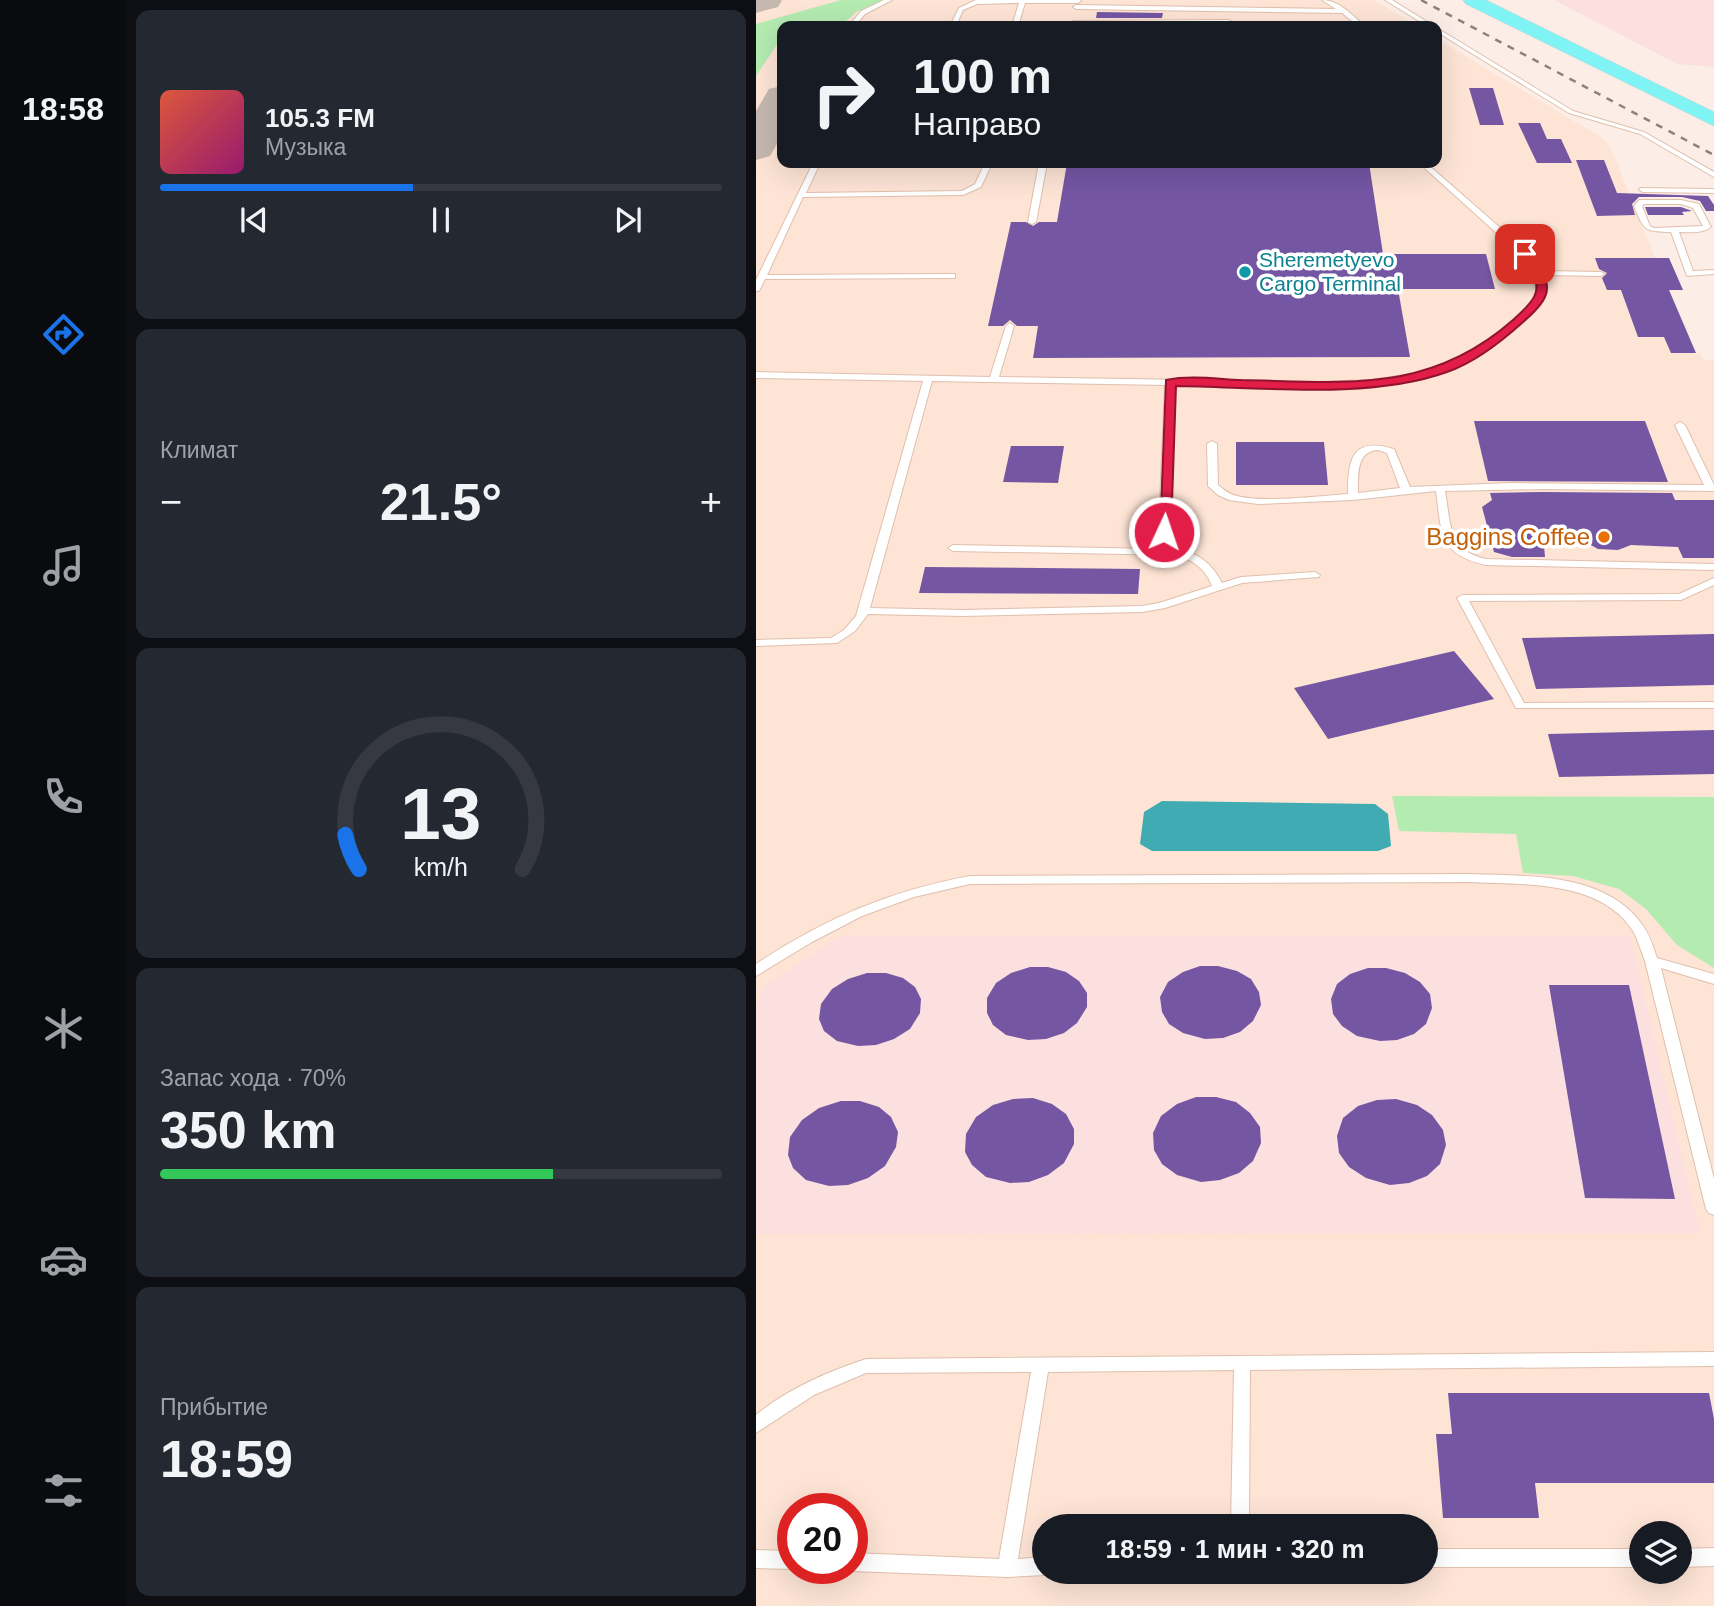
<!DOCTYPE html>
<html lang="ru">
<head>
<meta charset="utf-8">
<style>
	body { margin:0; font-family:Arial,sans-serif; background:#242831; color:#f1f3f6; height:100vh; display:flex; flex-direction:column; font-size:26px; white-space:nowrap }
	* { box-sizing:border-box; margin:0 }
	p { font-size:23px; color:#9ea1a6 }
	.icon { flex:none; width:38px; height:38px; fill:none; stroke:currentColor; stroke-width:2; stroke-linecap:round; stroke-linejoin:round }
	.map { position:relative; flex:1; overflow:hidden }
	.panel { display:flex; flex-direction:column; gap:10px; padding:10px; background:#0d0f14; width:630px }
	.panel>* { flex:none }
	.guide { position:absolute; left:21px; top:21px; width:665px; height:147px; border-radius:14px; box-shadow:0 7px 28px #0002; background:#171b24; color:#f1f3f6; overflow:hidden }
	.tools { position:absolute; left:873px; top:1521px; display:grid; gap:14px }
	.tools a { display:grid; place-items:center; width:63px; height:63px; border-radius:50%; background:#171b24; box-shadow:0 7px 28px #0002; font-size:35px }
	.speed { position:absolute; left:21px; top:1493px; display:flex; gap:14px; font-size:35px; font-weight:700; text-align:center }
	.speed>* { display:grid; place-content:center; width:91px; height:91px; border-radius:50%; background:#171b24; box-shadow:0 7px 28px #0002; line-height:1 }
	.speed .limit { border:10px solid #d22; background:#fff; color:#111 }
	.pin { position:absolute; display:grid; place-items:center; width:60px; height:60px; color:#fff; margin:-30px; border-radius:14px; box-shadow:0 4px 10px #0006 }
	.me { position:absolute; width:77px; margin:-38px; rotate:3deg; stroke-linejoin:round; filter:drop-shadow(0 0 5px #0008) }
	.turn { display:flex; align-items:center; gap:24px; height:147px; padding:0 21px; font-size:32px }
	.turn .icon { width:91px; height:91px; stroke-width:2.5 }
	.turn b { display:block; font-size:49px; line-height:60px }
	.big { font-size:52px; font-weight:800; line-height:1.1 }
	.panel .widget { flex:1; display:flex; flex-direction:column; justify-content:center; gap:10px; min-width:0; padding:0 24px; border-radius:14px; background:#242831 }
	.panel .dial { align-items:center; gap:0 }
	.dial svg { height:182px; overflow:visible; fill:none; stroke:#363941; stroke-width:7; stroke-linecap:round; text-anchor:middle }
	.dial text { fill:#f1f3f6; stroke:none }
	.song { display:flex; align-items:center; gap:21px }
	.cover { width:84px; height:84px; border-radius:10px; background:linear-gradient(135deg,hsl(10 70% 55%),hsl(320 70% 35%)) }
	.played { height:7px; border-radius:4px; background:linear-gradient(90deg,#1a73e8 45%,#363941 45%) }
	.keys { display:flex; justify-content:space-around; direction:ltr }
	.heat { display:flex; justify-content:space-between; align-items:center; font-size:38px; direction:ltr }
	.charge { height:10px; border-radius:5px; background:linear-gradient(90deg,#34c759 70%,#363941 0) }
	.trip { position:absolute; left:276px; top:1514px; width:406px; height:70px; border-radius:35px; background:#171b24; box-shadow:0 7px 28px #0002; font-weight:800; line-height:70px; text-align:center }
	main { display:flex; flex:1; min-height:0 }
	.tabs { display:flex; flex-direction:column; width:126px; justify-content:space-around; align-items:center; background:#090b0e; color:#9ea1a6 }
	.tabs .icon { width:49px; height:49px }
	.tabs .on { color:#1a73e8 }
	.tabs b { font-size:32px; color:#f1f3f6 }
	.map>svg:first-child { display:block }
</style>
</head>
<body>
<main>
<nav class="tabs">
<b>18:58</b>
<svg class="icon on" aria-label="directions" viewBox="0 0 24 24"><path d="M12 3l9 9-9 9-9-9zM9 14v-3h6M13 9l2 2-2 2"/></svg>
<svg class="icon" aria-label="music" viewBox="0 0 24 24"><path d="M9 18V5l10-2v13"/><circle cx="6" cy="18" r="3"/><circle cx="16" cy="16" r="3"/></svg>
<svg class="icon" aria-label="phone" viewBox="0 0 24 24"><path d="M5 4h4l2 5-3 2q2 4 5 5l2-3 5 2v4C11 20 4 13 5 4z"/></svg>
<svg class="icon" aria-label="climate" viewBox="0 0 24 24"><path d="M12 3v18M4 7l16 10M4 17L20 7"/></svg>
<svg class="icon" aria-label="car" viewBox="0 0 24 24"><path d="M5 17H2v-5l4-1 3-4h7l3 4 3 1v5h-3M9 17h6M6 11h13"/><circle cx="7" cy="17" r="2"/><circle cx="17" cy="17" r="2"/></svg>
<svg class="icon" aria-label="filters" viewBox="0 0 24 24"><path d="M4 7h16M4 17h16"/><circle cx="9" cy="7" r="2"/><circle cx="15" cy="17" r="2"/></svg>
</nav>
<section class="panel">
<div class="widget">
<div class="song"><i class="cover"></i><div><b>105.3 FM</b><p>Музыка</p></div></div>
<div class="played"></div>
<div class="keys"><svg class="icon" aria-label="previous" viewBox="0 0 24 24"><path d="M18 5L8 12l10 7zM5 5v14"/></svg><svg class="icon" aria-label="pause" viewBox="0 0 24 24"><path d="M8 5v14M16 5v14"/></svg><svg class="icon" aria-label="next" viewBox="0 0 24 24"><path d="M6 5l10 7-10 7zM19 5v14"/></svg></div>
</div>
<div class="widget"><p>Климат</p>
<div class="heat"><a>−</a><b class="big">21.5°</b><a>+</a></div>
</div>
<div class="widget dial"><svg viewBox="0 0 100 80">
<path d="M14 69A42 42 0 1 1 86 69"/>
<path d="M14 69A42 42 0 0 1 8 54" stroke="#1a73e8"/>
<text x="50" y="56" font-size="32" font-weight="700">13</text>
<text x="50" y="72" font-size="11">km/h</text>
</svg></div>
<div class="widget"><p>Запас хода · 70%</p><b class="big">350 km</b><div class="charge"></div></div>
<div class="widget"><p>Прибытие</p><b class="big">18:59</b></div>
</section>
<div class="map">
<svg width="958" height="1606" viewBox="0 0 958 1606">
	<rect width="100%" height="100%" fill="#fceee6"/>
	<!-- built -->
	<path fill="#fde4d5" fill-rule="evenodd" d="M0 0H618L661 26H26V163H681V39L848 139 855 148 899 258H913L927 290 914 291 939 353H944L948 360H958V1606H0ZM37 1508H96V1568H37ZM289 1526H670V1572H289ZM886 1533H924V1572H886Z"/>
	<!-- industrial -->
	<g fill="#fbe0df">
		<path d="M798 0H958V67L921 64Z"/>
		<path d="M83 936H874L944 1233 0 1234V1009L6 988Z"/>
	</g>
	<!-- green -->
	<g fill="#b4ebb1">
		<path d="M85 0H129L100 12 87 24 26 26V37L0 76V24Z"/>
		<path d="M636 796 958 797V968L921 945 890 909 863 889 817 876 767 873 760 834 643 831Z"/>
	</g>
	<!-- water -->
	<path fill="#40abb2" d="M406 801 619 804 632 814 635 846 622 851H396L384 844 388 812Z"/>
	<g fill="none" stroke-linecap="round" stroke-linejoin="round">
		<!-- taxiway -->
		<g fill="#c4b8b0" fill-rule="evenodd">
			<path d="M0 0H26L22 7 0 13Z"/>
			<path d="M26 86V135L14 156 0 160V111L13 89Z"/>
		</g>
	</g>
	<!-- building -->
	<g fill="#7456a3">
		<path d="M341 12 407 13 406 18H340Z"/>
		<path d="M713 88H737L748 125H724Z"/>
		<path d="M762 123H784L791 139H805L816 163H781Z"/>
		<path d="M820 160H848L861 193 952 196 958 205V211H950L944 201 926 197H883L876 204 879 215 841 216Z"/>
		<path d="M311 163H613L627 254H730L739 289H642L654 357 277 358 282 326H261L254 320 247 326H232L255 222H270L277 226 283 222H301Z"/>
		<path d="M889 207H925L936 211 926 212 928 215H892Z"/>
		<path d="M839 258H913L927 290H913L940 353H915L908 337H882L865 290H851L846 278 851 273 843 269Z"/>
		<path d="M718 421H889L912 482 732 481Z"/>
		<path d="M480 442H568L572 485H480Z"/>
		<path d="M255 446H308L302 483 247 482Z"/>
		<path d="M788 492 916 493 919 500H958V558H927L922 547 875 545 862 550 842 549 833 544 788 546 789 557H756L738 552 726 507 736 500 734 493Z"/>
		<path d="M169 567 384 569 382 594 163 593Z"/>
		<path d="M958 634V685L780 689 766 638Z"/>
		<path d="M698 651 738 699 572 739 538 688Z"/>
		<path d="M958 730V774L803 777 792 734Z"/>
		<path d="M444 966H462L481 971 495 979 503 992 505 1005 497 1021 484 1032 467 1038 449 1039 427 1033 413 1024 406 1012 404 997 412 982 427 972Z"/>
		<path d="M274 967H292L310 972 323 981 331 993V1007L321 1023 308 1033 290 1039 272 1040 250 1035 237 1025 231 1013V998L240 983 255 973Z"/>
		<path d="M612 968H630L649 973 664 982 674 994 676 1008 670 1024 658 1034 641 1040 624 1041 601 1036 586 1026 577 1014 575 999 581 984 594 974Z"/>
		<path d="M111 973H130L147 978 159 987 165 999 164 1013 154 1029 138 1039 120 1045 102 1046 81 1041 68 1031 63 1019 65 1004 76 989 92 979Z"/>
		<path d="M793 985H873L919 1199 829 1198Z"/>
		<path d="M440 1097H460L480 1102 494 1113 504 1127 505 1143 497 1161 483 1173 464 1180 445 1182 421 1175 406 1164 398 1150 397 1133 405 1116 421 1104Z"/>
		<path d="M277 1098 296 1104 310 1114 318 1129V1144L308 1163 292 1175 273 1182 254 1183 230 1177 216 1165 209 1152 210 1134 220 1117 237 1105 257 1099Z"/>
		<path d="M640 1099 661 1105 676 1115 687 1130 690 1145 684 1164 671 1176 653 1183 634 1185 610 1178 593 1167 583 1153 581 1136 587 1118 602 1106 621 1100Z"/>
		<path d="M85 1101H104L123 1107 135 1117 142 1132 140 1147 129 1166 112 1178 92 1185 73 1186 50 1180 37 1168 32 1155 34 1137 46 1120 63 1108Z"/>
		<path d="M692 1393H953L958 1419V1483H779L783 1518H687L680 1434H696Z"/>
	</g>
	<g fill="none" stroke-linecap="round" stroke-linejoin="round">
		<defs>
			<g id="lane">
				<path d="M128 0H136L109 14 99 26H93L105 11Z"/>
				<path d="M220 0H324L325 1 322 3H269L262 26H256L263 3 221 4 207 10 200 26H194L203 8Z"/>
				<path d="M566 0C582 0 597 15 608 26H602L586 13 320 9 317 7 320 5 580 9Z"/>
				<path d="M629 0H636L678 26H671Z"/>
				<path d="M317 21 473 20 476 22 473 24H315Z"/>
				<path d="M681 28 817 111 888 132 958 172V177L884 134 813 113 681 32Z"/>
				<path d="M57 163H64L50 193 206 191 219 184 229 163H236L225 187 207 195 47 197 11 275 196 274H199V278L9 279 3 291H0V280Z"/>
				<path d="M283 163H291L280 222 276 224 272 222Z"/>
				<path d="M663 163H670L772 252 785 271 845 272 849 274 845 276 787 275C791 306 778 314 755 332 735 347 714 360 691 370 639 390 580 388 526 387 490 386 454 386 418 385L412 549C437 549 455 561 466 583L485 577 559 572 564 575 563 577 486 583 409 608 386 612 207 616 112 614 99 631 81 643 0 646V640L75 638 88 630 100 616 167 381 0 378V372L234 377 250 326 254 323 258 326 243 377 562 382 616 380 662 373 704 357 727 344 772 310 778 300 780 293 779 273 766 256ZM176 381 409 385 402 549 197 545 192 548 197 551 423 555C439 562 450 570 456 586L403 603 386 606 207 610 114 608Z"/>
				<path d="M884 188 958 189V193L887 192 883 190Z"/>
				<path d="M883 200H925L943 204 955 227C946 234 934 232 923 232L937 271 958 270V274L931 276 915 232C888 232 888 230 878 206ZM888 204H925L937 208 947 226 898 228 894 226 886 206Z"/>
				<path d="M924 422 929 425 958 485V491L788 489 689 491C695 524 691 550 730 559L958 564V570L730 565C682 554 686 534 680 491L597 500 502 504 473 500 462 495 452 486 451 444 456 441 461 444 462 485C468 490 473 494 481 496 507 503 564 496 592 494 592 457 597 437 638 449L654 487 754 483 948 485 919 425ZM622 450 631 453 644 488 602 493C602 476 600 451 622 450Z"/>
				<path d="M958 578V585L925 600 713 601 768 703 958 702V708H760L701 598 706 595 923 594Z"/>
				<path d="M713 874C770 876 847 872 885 923 893 933 897 946 901 958L958 974V984L905 968 958 1179V1215L953 1213 950 1209 889 961C885 951 882 940 877 931 844 879 766 885 713 882L214 884 158 897 106 916 56 942 0 976V964C68 919 133 891 214 876Z"/>
				<path d="M958 1352V1366L494 1370 493 1526H475L478 1370 292 1372 262 1559 289 1557V1572H296L289 1575 251 1577 96 1571 89 1568H96V1553L243 1559 275 1372 110 1373 58 1395 0 1433V1415C33 1388 71 1372 110 1359Z"/>
				<path d="M958 1548V1566L924 1567V1549Z"/>
				<rect x="670" y="1549" width="216" height="18"/>
				<path d="M0 1550 37 1551V1568H39L37 1569 0 1568Z"/>
			</g>
			<path id="primary" d="M707 0H730L958 112V126L710 4Z"/>
		</defs>
		<!-- lane casing -->
		<use href="#lane" stroke="#e0bfac" stroke-width="2"/>
		<!-- primary casing -->
		<use href="#primary" stroke="#d4d1d0" stroke-width="1"/>
		<!-- lane -->
		<use href="#lane" fill="#fff" fill-rule="evenodd"/>
		<!-- primary -->
		<use href="#primary" fill="#80f4f5" fill-rule="evenodd"/>
		<!-- rail -->
		<path stroke="#8d8179" stroke-width="2.5" stroke-dasharray="7 7" stroke-linecap="butt" d="M665 0 958 155"/>
	</g>
	<!-- route -->
	<path fill="#e11d48" stroke="#92132f" stroke-width="2" d="M765 252H773C797 285 799 294 767 322 745 342 720 362 691 372 613 400 503 387 420 386L415 532 413 535H404L410 380C434 375 461 379 485 380 590 382 673 394 757 320 787 293 787 287 764 254Z"/>
	<!-- markers -->
	<circle fill="#0f9aa8" stroke="#fff" stroke-width="2.5" cx="489" cy="272" r="7"/>
	<circle fill="#e8710a" stroke="#fff" stroke-width="2.5" cx="848" cy="537" r="7"/>
	<g text-anchor="middle" stroke-width="7" stroke-linejoin="round" paint-order="stroke">
		<!-- far-culture labels -->
		<g font-size="21" fill="#0d838f" stroke="#fff" text-anchor="start">
			<text x="503" y="267">Sheremetyevo<tspan x="503" dy="24">Cargo Terminal</tspan></text>
		</g>
		<!-- food labels -->
		<g font-size="24" fill="#c56008" stroke="#fff" text-anchor="end">
			<text x="834" y="545">Baggins Coffee</text>
		</g>
	</g>
</svg>
<div class="tools">
<a><svg class="icon" aria-label="layers" viewBox="0 0 24 24"><path d="M12 4l9 5-9 5-9-5zM3 14l9 5 9-5"/></svg></a>
</div>
<div class="speed"><div class="limit">20</div></div>
<div class="pin" style="left:769px;top:254px;background:#d93025"><svg class="icon" aria-label="arrive" viewBox="0 0 24 24"><path d="M6 21V4h12l-3 4 3 4H6"/></svg></div>
<svg class="me" style="left:408px;top:532px" viewBox="-20 -20 40 40"><circle r="17" fill="#e11d48" stroke="#fff" stroke-width="3"/><path d="M0-11L8 9 0 5-8 9z" fill="#fff"/></svg>
<div class="trip">18:59 · 1 мин · 320 m</div>
<div class="guide">
<div class="turn"><svg class="icon" aria-label="right" viewBox="0 0 24 24"><path d="M7 20v-9h11M14 6l5 5-5 5"/></svg><div><b>100 m</b>Направо</div></div>
</div>
</div>
</main>
</body>
</html>
